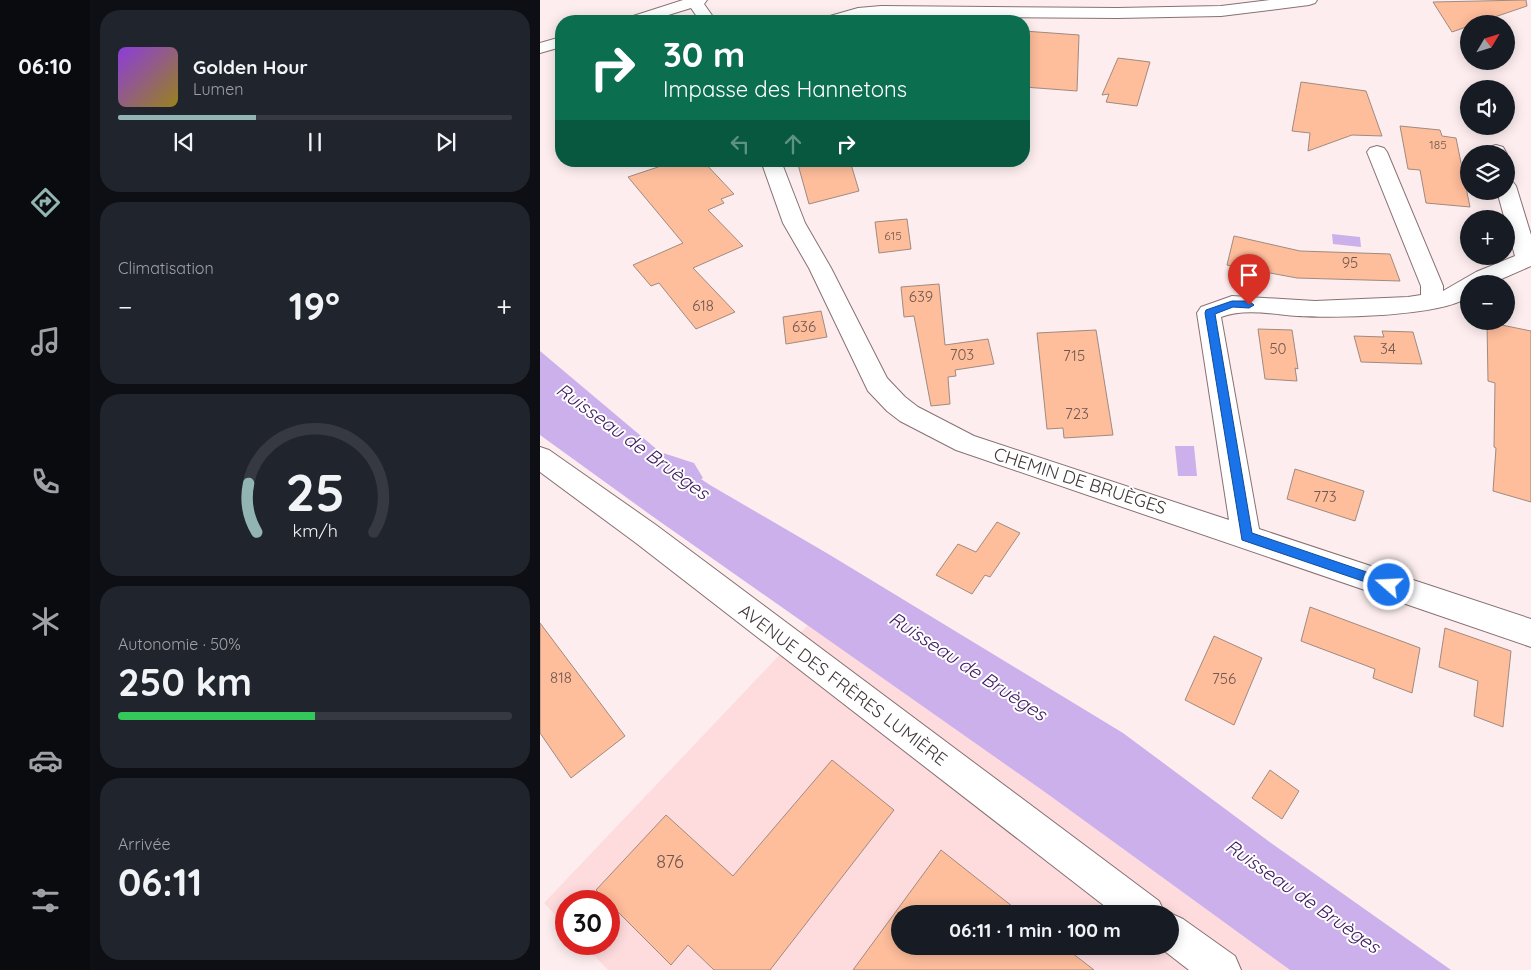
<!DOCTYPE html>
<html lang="fr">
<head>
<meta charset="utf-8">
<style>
	body { margin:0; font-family:Quicksand,sans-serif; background:#20242c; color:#f1f3f6; height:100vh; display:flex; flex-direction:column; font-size:19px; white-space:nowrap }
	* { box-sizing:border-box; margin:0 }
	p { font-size:16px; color:#9ea1a6 }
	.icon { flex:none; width:28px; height:28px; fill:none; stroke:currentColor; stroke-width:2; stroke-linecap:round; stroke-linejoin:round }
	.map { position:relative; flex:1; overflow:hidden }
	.panel { display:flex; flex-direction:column; gap:10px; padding:10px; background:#0d0f14; width:450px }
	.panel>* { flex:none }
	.banner { position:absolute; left:15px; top:15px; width:475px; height:152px; border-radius:20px; box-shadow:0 2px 12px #0003; background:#0b6e4f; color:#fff; overflow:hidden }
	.needle { width:32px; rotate:52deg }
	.tools { position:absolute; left:920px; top:15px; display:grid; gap:10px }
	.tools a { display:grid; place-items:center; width:55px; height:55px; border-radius:50%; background:#171b24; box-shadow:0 2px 12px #0003; font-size:25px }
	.speed { position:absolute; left:15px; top:890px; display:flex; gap:10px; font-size:25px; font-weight:700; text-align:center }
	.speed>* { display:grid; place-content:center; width:65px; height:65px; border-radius:50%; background:#171b24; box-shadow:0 2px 12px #0003; line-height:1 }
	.speed .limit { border:8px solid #d22; background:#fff; color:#111 }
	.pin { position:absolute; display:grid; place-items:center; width:42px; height:42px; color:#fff; margin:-51px -21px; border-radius:50% 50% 50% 0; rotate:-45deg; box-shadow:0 0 5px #0007 }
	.pin .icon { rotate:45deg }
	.me { position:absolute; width:55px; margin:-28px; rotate:289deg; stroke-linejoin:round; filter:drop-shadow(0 0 4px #0008) }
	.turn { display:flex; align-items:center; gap:18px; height:105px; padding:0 25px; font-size:22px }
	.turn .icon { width:65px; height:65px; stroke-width:2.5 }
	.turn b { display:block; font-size:35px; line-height:42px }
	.lanes { display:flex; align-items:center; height:48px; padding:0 25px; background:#0003; justify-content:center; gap:25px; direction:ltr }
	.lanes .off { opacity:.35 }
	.big { font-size:38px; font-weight:800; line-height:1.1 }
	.panel .tile { flex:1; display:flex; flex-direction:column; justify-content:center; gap:8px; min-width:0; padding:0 18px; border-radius:20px; background:#20242c }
	.panel .dial { align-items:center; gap:0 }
	.dial svg { height:130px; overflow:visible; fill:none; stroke:#363941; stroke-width:7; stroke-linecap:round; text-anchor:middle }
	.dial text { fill:#f1f3f6; stroke:none }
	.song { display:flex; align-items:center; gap:15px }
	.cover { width:60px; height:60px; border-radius:8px; background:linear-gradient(135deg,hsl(270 70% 55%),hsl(50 70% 35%)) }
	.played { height:5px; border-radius:2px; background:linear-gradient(90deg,#92b5b3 35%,#363941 35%) }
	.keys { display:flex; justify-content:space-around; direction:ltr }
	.heat { display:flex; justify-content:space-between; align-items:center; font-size:28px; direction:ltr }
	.charge { height:8px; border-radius:4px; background:linear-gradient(90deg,#34c759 50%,#363941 0) }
	.trip { position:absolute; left:351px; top:905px; width:288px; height:50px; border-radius:25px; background:#171b24; box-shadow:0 2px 12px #0003; font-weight:800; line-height:50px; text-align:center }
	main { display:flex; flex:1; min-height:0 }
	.tabs { display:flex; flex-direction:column; width:90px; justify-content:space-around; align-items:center; background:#090b0e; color:#9ea1a6 }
	.tabs .icon { width:35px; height:35px }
	.tabs .active { color:#92b5b3 }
	.tabs b { font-size:22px; color:#f1f3f6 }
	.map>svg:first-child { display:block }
</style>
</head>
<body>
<main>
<nav class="tabs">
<b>06:10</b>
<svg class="icon active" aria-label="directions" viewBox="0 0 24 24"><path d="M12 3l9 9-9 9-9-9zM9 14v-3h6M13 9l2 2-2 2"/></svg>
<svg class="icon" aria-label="music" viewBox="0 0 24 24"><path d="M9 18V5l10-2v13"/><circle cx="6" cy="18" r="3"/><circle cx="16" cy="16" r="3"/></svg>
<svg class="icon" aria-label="phone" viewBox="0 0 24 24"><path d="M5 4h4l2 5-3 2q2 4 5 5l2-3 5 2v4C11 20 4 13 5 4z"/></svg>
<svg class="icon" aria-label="climate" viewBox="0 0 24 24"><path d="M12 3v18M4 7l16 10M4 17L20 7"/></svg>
<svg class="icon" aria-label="car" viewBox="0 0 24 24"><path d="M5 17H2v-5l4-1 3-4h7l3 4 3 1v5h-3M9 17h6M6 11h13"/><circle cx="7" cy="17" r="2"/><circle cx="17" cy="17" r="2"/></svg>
<svg class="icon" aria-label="filters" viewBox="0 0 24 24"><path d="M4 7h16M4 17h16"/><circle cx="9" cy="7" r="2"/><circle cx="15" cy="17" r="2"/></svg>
</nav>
<section class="panel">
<div class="tile">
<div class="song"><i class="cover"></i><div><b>Golden Hour</b><p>Lumen</p></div></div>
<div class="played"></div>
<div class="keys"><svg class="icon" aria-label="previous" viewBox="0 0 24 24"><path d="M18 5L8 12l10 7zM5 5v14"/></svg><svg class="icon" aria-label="pause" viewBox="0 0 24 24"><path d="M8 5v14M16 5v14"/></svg><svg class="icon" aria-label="next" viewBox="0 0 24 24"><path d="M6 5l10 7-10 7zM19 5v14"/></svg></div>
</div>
<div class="tile"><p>Climatisation</p>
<div class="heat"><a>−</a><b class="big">19°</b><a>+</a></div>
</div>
<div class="tile dial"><svg viewBox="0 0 100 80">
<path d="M14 69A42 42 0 1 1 86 69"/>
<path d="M14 69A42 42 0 0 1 9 39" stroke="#92b5b3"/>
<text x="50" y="56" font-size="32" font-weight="700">25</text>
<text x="50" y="72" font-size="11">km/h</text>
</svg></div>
<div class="tile"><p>Autonomie · 50%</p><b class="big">250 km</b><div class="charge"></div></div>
<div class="tile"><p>Arrivée</p><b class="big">06:11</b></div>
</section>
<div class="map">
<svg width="991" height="970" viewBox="0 0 991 970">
	<rect width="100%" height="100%" fill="#fdedee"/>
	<!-- built -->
	<path fill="#fedcde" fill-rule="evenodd" d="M268 625 509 795 750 970H68L43 944H69V901H26V926L4 903ZM360 914H630V946H360Z"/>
	<!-- water -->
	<g fill="#cbb0ec">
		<path d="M792 234 820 237 821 247 793 244Z"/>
		<path d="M0 351 120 452 154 463 163 478 161 479 170 485 290 555 583 733 731 843 911 970H750L509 795 112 516 0 435Z"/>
		<path d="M635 446H654L657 476H638Z"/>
	</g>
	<!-- building -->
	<g fill="#febd9b" stroke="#9f8b81">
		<path d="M986 0 987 6 934 24H929V26L912 32 893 2Z"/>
		<path d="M484 31 539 35 537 91 484 87Z"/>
		<path d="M578 58 610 62 597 106 566 102 569 94 562 95Z"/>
		<path d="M761 82 826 91 842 136 812 135 768 151 770 133 752 131Z"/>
		<path d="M860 126 900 130 902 136 916 138 930 207 886 203 880 170 868 169Z"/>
		<path d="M136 161H163L194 194 181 199 184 203 168 210 203 246 153 268 195 312 156 329 119 283 111 286 93 265 143 243 88 177Z"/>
		<path d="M257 161H310L319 191 269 204Z"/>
		<path d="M367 219 371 249 339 253 335 222Z"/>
		<path d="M694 236 760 251 850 254 860 281 757 278 687 265Z"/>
		<path d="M399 284 405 345 448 339 454 364 415 370 416 376 408 377 410 404 391 406 374 316 364 317 361 287Z"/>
		<path d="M281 311 287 337 246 344 243 317Z"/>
		<path d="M947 322 991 331V502L953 491 956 448 954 447 955 383 948 381Z"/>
		<path d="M718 329 752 330 758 369 755 368 757 381 725 379Z"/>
		<path d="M556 330 573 435 524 438 523 428 507 429 497 333Z"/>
		<path d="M842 331 873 332 882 364 821 362 814 336 844 337Z"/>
		<path d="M755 469 824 491 815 521 747 499Z"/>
		<path d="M457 522 480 533 450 577 445 575 432 594 396 575 418 544 436 552Z"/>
		<path d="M770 607 880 648 872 693 833 678 835 669 761 641Z"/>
		<path d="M0 623 85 736 31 778 0 733Z"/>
		<path d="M905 628 971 651 963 727 934 716 938 681 899 667Z"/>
		<path d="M674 636 722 658 694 725 645 700Z"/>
		<path d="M292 760 354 810 230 970H174L148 945 131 965 56 890 126 815 193 876Z"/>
		<path d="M730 770 759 791 742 819 712 798Z"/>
		<path d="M401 850 482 914H360V946H523L554 970H313Z"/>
	</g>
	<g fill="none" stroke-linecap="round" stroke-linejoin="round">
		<defs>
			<g id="minor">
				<path d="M143 0H167L164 4 176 21H160L151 8 109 21H85L87 18Z"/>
				<path d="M730 0H777L775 3 769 5 681 16 577 18 341 16 306 21H281L283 18 318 8 341 6 577 8 681 6Z"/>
				<path d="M21 37V47L0 53V43Z"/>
				<path d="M956 145 963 147 967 154 966 155 947 154 946 151 949 147Z"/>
				<path d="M837 146 844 148 847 152 903 286V291L936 272 975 256 957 191H966V180L973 182 976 186 991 235V266L950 284H929V297C898 317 795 318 757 316 732 314 704 308 681 317L719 529 991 619V647L416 450 360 421 347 411 328 391 269 268 243 223 221 161H241L265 223 291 268 347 378 365 397 378 407 434 436 689 520 657 313 661 307 692 296 775 301 868 297 881 295V286L827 152 830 148Z"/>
				<path d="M0 447 9 450 116 525 619 901 625 914H575L96 543 0 472Z"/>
				<path d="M630 913 643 919 695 956 701 970H649L618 946H630V914H628Z"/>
			</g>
		</defs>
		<!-- minor casing -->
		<use href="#minor" stroke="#887173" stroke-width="2"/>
		<!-- minor -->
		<use href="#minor" fill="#fff" fill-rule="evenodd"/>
	</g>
	<!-- route -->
	<path fill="#1a73e8" stroke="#114b97" d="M692 301H709L714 305 709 308 693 307 675 314 712 533 853 581 855 585 853 588 849 590 702 540 665 313 666 310Z"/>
	<g text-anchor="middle" stroke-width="4" stroke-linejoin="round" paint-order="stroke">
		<!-- far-number labels -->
		<g font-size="12" fill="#705850">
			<text x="898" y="149">185</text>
			<text x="353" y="240">615</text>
		</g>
		<!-- number labels -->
		<g font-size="15" fill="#705850">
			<text x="810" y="268">95</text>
			<text x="381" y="302">639</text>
			<text x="163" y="311">618</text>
			<text x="264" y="332">636</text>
			<text x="738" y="354">50</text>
			<text x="848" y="354">34</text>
			<text x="422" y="360">703</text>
			<text x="534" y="361">715</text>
			<text x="537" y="419">723</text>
			<text x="785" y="502">773</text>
			<text x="21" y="683">818</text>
			<text x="684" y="684">756</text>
		</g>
		<!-- street labels -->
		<g font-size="18" fill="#403637" stroke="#fff">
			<text transform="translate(540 481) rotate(18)" y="6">CHEMIN DE BRUÈGES</text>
			<text transform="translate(303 685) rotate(37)" y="6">AVENUE DES FRÈRES LUMIÈRE</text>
		</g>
		<!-- near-number labels -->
		<g font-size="18" fill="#705850">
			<text x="130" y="868">876</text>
		</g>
		<!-- water labels -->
		<g font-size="19" font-style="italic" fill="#3e195e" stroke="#fff">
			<text transform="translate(93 441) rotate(36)" y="7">Ruisseau de Bruèges</text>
			<text transform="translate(428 666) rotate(33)" y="7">Ruisseau de Bruèges</text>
			<text transform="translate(763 896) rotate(35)" y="7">Ruisseau de Bruèges</text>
		</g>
	</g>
</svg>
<div class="tools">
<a><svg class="needle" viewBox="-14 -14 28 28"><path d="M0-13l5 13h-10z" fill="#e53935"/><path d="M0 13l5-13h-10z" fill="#9ea1a6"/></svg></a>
<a><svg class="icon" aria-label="sound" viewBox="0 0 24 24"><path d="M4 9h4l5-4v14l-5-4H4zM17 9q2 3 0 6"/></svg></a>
<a><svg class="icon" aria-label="layers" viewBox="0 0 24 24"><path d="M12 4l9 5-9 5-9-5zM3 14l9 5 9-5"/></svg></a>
<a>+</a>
<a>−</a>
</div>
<div class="speed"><div class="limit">30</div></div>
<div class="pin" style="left:709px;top:305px;background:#d93025"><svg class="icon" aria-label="arrive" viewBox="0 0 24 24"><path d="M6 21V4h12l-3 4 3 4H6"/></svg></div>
<svg class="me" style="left:849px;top:585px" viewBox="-20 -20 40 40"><circle r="17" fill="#1a73e8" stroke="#fff" stroke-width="3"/><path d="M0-11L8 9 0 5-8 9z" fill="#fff"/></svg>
<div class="trip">06:11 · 1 min · 100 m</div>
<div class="banner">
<div class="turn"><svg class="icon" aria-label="right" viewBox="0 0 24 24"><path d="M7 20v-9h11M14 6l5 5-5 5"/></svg><div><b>30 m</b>Impasse des Hannetons</div></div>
<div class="lanes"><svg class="icon off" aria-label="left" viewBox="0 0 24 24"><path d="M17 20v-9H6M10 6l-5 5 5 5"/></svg><svg class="icon off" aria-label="ahead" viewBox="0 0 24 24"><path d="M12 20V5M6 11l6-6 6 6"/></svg><svg class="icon" aria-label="right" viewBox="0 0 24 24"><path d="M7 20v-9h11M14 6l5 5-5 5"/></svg></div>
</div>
</div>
</main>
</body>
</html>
